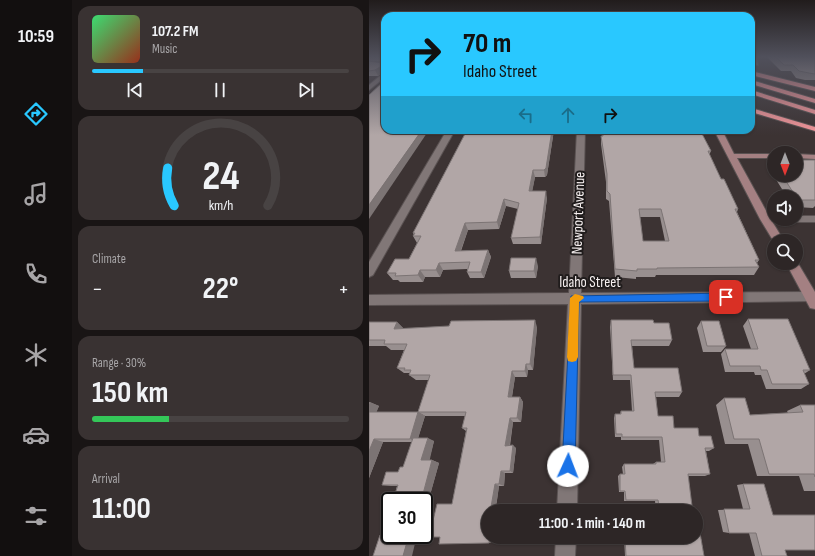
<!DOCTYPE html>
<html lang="en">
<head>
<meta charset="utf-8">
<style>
	body { margin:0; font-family:"Sofia Sans Condensed",sans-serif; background:#393232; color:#f1f3f6; height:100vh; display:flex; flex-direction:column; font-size:15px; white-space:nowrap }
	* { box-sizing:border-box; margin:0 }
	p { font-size:13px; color:#a7a5a7 }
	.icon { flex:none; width:22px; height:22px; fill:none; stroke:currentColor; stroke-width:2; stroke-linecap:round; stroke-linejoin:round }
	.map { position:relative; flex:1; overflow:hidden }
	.sheet { display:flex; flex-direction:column; gap:6px; padding:6px; background:#191515; width:297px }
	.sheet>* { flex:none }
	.guide { position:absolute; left:12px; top:12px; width:374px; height:122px; border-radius:12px; box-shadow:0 1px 3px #0004,0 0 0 1px #484343; background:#29c8ff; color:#111; overflow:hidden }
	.needle { width:26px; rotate:180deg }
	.fabs { position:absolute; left:398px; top:146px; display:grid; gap:8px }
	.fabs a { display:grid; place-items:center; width:36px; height:36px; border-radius:50%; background:#2d2626; box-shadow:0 1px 3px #0004,0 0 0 1px #484343; font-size:20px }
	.speed { position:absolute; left:12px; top:492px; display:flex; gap:8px; font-size:20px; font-weight:700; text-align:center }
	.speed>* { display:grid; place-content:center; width:52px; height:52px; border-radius:50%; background:#2d2626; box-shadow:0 1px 3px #0004,0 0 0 1px #484343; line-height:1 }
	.speed .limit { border:2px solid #111; border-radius:6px; background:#fff; color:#111 }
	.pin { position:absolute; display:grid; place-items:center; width:34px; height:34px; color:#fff; margin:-17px; border-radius:8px; box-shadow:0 2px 6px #0006 }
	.me { position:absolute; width:44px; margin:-22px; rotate:2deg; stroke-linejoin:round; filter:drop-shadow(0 0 3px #0008) }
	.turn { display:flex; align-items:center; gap:14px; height:84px; padding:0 16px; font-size:18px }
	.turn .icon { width:52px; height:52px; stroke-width:2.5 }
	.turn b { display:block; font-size:28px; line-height:34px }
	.lanes { display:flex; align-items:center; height:38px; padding:0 16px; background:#0003; justify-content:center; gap:20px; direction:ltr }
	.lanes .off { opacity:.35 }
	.big { font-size:30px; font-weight:700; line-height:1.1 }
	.sheet .tile { flex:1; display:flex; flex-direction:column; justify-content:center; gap:6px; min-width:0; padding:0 14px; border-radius:12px; background:#393232 }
	.sheet .dial { align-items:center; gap:0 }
	.dial svg { height:104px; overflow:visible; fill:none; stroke:#484343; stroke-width:7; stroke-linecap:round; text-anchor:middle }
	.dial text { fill:#f1f3f6; stroke:none }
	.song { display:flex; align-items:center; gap:12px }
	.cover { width:48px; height:48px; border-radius:6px; background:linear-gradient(135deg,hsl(140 70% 55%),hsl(10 70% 35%)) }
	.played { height:4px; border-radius:2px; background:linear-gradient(90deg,#29c8ff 20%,#484343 20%) }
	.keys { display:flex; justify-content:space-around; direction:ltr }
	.heat { display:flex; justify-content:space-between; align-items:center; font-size:22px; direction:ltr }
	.charge { height:6px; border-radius:3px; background:linear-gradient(90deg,#34c759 30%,#484343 0) }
	.trip { position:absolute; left:112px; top:504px; width:222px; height:40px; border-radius:20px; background:#2d2626; box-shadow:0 1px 3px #0004,0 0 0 1px #484343; font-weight:700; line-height:40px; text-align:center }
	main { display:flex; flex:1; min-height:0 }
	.tabs { display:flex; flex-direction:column; width:72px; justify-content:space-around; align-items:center; background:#120f0f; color:#a7a5a7 }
	.tabs .icon { width:28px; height:28px }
	.tabs .on { color:#29c8ff }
	.tabs b { font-size:18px; color:#f1f3f6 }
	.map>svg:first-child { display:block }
</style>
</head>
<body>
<main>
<nav class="tabs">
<b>10:59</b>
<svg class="icon on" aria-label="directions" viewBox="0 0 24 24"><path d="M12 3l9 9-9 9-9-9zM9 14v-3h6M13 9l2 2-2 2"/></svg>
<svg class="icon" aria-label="music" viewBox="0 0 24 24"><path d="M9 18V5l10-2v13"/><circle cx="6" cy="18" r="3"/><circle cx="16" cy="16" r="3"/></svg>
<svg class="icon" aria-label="phone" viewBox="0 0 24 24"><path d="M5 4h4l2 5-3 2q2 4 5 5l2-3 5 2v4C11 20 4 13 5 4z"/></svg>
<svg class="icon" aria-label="climate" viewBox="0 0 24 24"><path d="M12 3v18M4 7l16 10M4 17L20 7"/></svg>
<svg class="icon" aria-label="car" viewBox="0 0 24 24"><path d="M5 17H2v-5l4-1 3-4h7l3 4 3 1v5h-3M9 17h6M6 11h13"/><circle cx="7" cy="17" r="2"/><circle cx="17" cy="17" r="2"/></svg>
<svg class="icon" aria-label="filters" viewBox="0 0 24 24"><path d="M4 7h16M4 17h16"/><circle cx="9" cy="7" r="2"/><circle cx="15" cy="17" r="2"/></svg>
</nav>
<section class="sheet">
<div class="tile">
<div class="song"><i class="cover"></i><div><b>107.2 FM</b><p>Music</p></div></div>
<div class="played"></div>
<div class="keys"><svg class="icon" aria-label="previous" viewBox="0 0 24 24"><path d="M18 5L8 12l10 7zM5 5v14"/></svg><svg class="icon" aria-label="pause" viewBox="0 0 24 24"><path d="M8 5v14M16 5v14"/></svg><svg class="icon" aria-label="next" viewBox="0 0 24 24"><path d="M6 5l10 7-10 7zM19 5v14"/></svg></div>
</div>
<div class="tile dial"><svg viewBox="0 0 100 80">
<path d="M14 69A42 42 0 1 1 86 69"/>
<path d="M14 69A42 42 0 0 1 9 40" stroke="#29c8ff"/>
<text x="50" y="56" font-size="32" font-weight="700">24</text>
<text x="50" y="72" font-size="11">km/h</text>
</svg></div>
<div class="tile"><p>Climate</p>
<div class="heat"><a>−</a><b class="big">22°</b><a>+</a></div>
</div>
<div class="tile"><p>Range · 30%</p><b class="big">150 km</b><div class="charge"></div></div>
<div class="tile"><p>Arrival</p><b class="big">11:00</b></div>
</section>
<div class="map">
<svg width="446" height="556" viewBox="0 0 446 556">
	<rect width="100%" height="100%" fill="#3c3333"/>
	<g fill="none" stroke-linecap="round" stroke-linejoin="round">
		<defs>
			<g id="street">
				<path d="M383 57H388L389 65H385Z"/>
				<path d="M16 72V77L0 90V85Z"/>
				<path d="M78 130H86L4 275 0 277V262Z"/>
				<path d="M208 130H216L212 293 442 292 446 293V301L212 304 208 511H188L199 304 0 305V295L200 293Z"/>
				<path d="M427 216H446V222H409L404 219 405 217V219H427Z"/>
				<path d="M187 537H207L206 556H186Z"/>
			</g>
			<g id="secondary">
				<path d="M345 130H353L365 154H405V158H368L401 218 415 241 405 242 391 219Z"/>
				<path d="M427 154 446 155V159L427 158Z"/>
				<path d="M427 260 446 292V309L441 308 417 263H427Z"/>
			</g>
			<g id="highway">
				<path d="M382 71 446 87V91L382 75Z"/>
				<path d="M382 80 446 99V103L382 84Z"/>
				<path d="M382 90 446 110V114L382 94Z"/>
				<path d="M382 108 446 127V131L382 112Z"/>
			</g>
		</defs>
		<!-- street casing -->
		<use href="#street" stroke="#5a5252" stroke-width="2"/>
		<!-- secondary casing -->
		<use href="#secondary" stroke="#5a5252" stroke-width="2"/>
		<!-- highway casing -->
		<use href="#highway" stroke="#5a5252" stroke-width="2"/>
		<!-- street -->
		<use href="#street" fill="#817777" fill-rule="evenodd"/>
		<!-- secondary -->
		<use href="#secondary" fill="#a48082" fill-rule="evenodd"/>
		<!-- highway -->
		<use href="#highway" fill="#f4969a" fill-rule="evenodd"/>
	</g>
	<!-- wall -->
	<g fill="#988f8f" fill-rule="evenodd">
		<path d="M0 57H16V73L15 71 9 76H0V61L13 63 14 62 0 61Z"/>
		<path d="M398 57H446V80H436L427 78 422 71H412Z"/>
		<path d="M185 130 178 175 176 177H166L163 191 178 198 172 244H144L142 238 149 209 137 206 130 229 99 230 92 251 119 250 122 257 115 278H101L98 272V269L74 270 71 277H56L54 282H31L29 280H24L18 273 40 259 48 243 44 236 45 235 44 233Z"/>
		<path d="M233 130H331L342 151 340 155 352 179 369 209 368 212 390 260 388 263 390 267 385 275H287L286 277H267V279L246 277 240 201 237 199V182L232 144V136H233ZM271 217H291L296 241H274Z"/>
		<path d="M446 160V206L444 208 427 207V197H418L401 170 405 163V175H427Z"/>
		<path d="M169 266 167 278H142L140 271Z"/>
		<path d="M379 319 441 370 435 374 440 384 432 389H397L392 375H386L385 372H356L352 354 356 349H382L374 326Z"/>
		<path d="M242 320 285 323 303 340 300 346H263L265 368 313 392 310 397H287L289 416 305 428 330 436 345 448 340 451H337L341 474 336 476H319L323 506 302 507V511H287L286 501H255V492H250L249 476 251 474H254L253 467 255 464H284L287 462H292L290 440H252V437H246L245 418 246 414H251L252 411H263L261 380H244L241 327Z"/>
		<path d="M332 321 357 346 352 352H334L328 328Z"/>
		<path d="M0 322H28L34 328 168 327 164 370H159L158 377H146L143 397H151L154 402 152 422H144L141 446 147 448 144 473H136L135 486H130L127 507H133L119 537H126L125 541 120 543 83 504 97 431 93 428 96 416H56L49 412 60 380H47L40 375 41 374 40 373H35L28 368 35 350H22L17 346H0Z"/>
		<path d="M355 398 381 415 419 413 418 411 431 405H446V491H435L430 476H388L379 444H356L347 405Z"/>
		<path d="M0 402 10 406 7 412H49L56 416 49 438 65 441 60 460H63L70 463 61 495H35L26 494 28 486H22L13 485 29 472 34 467 43 442H14L0 478Z"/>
		<path d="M374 484 404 515 418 556H386L380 533H360L354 532 349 510 374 509 368 485Z"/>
		<path d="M327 532 331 533 335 556H256L255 537H327Z"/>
	</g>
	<!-- shaded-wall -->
	<g fill="#7c7474">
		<path d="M14 65 15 71 9 76 6 70Z"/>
		<path d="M53 130H60L0 219V205Z"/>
		<path d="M183 130H185L178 175 176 177 175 170Z"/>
		<path d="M164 170 166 177 162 198 160 191Z"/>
		<path d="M177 191 178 198 172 244 171 237Z"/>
		<path d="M135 199 137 206 130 229 128 222Z"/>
		<path d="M96 223 99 230 89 258 86 251Z"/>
		<path d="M119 250 122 257 115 278 112 272Z"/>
		<path d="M167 258 169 266 167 278 165 271Z"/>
		<path d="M70 263 74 270 71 277 67 270Z"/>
		<path d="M51 270 56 277 54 282 49 275Z"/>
		<path d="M166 320 168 327 164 370 161 364Z"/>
		<path d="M28 322 34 328 25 329Z"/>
		<path d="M157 364 159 370 158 377 156 371Z"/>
		<path d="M143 371 146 377 142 402 139 397Z"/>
		<path d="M151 397 154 402 152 422 148 418Z"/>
		<path d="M1 402 10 406 6 416 0 413V404Z"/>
		<path d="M49 412 56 416 48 442 41 439Z"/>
		<path d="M141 418 144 422 140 449 136 446Z"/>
		<path d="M59 438 65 441 60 463 52 460Z"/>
		<path d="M5 439 14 442 0 478V451Z"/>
		<path d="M144 445 147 448 144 473 141 471Z"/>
		<path d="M63 460 70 463 61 495 54 494Z"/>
		<path d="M132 471 136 473 135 486 130 484Z"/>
		<path d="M126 484 130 486 127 507H122Z"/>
		<path d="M128 507H133L132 511H128Z"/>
		<path d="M40 535H48L43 556H34Z"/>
		<path d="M121 537H126L125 541 120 543Z"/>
	</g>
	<!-- building -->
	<g fill="#b1a6a6" stroke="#7c7474" fill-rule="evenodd">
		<path d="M15 57H16V70H15L14 65 6 70 0 71V61L13 63Z"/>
		<path d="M407 57H446V74L440 73 430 71 424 65H415Z"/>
		<path d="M16 80V130H53L0 205V95Z"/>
		<path d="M98 130H183L177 168 175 170H164L160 191H177L171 237 142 238 150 203 135 199 128 222 96 223 86 251 119 250 112 272H98L101 262 70 263 67 270H51L49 275 26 276 27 273H18L26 259H40L52 236H44L46 233H44L74 176Z"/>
		<path d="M233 130H331L342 151H339L352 179H355L369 209H366L390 260H386L390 267 288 268V269H268V271L246 269 241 194 238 191V174L232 136H234ZM270 209H292L300 241H274Z"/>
		<path d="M427 160H446V200H429L413 175H427Z"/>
		<path d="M142 258H167L165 271H140Z"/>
		<path d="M379 319H419L441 370H434L440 384H403L398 370H392L391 366H361L356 349H389Z"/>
		<path d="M166 320 161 364H157L156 371H143L139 397H151L148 418H141L136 446 144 445 141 471H132L130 484H126L122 507H128V511H119V537H121L120 543 70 544 71 537H60L68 504H83L98 428H93L97 412H49L61 375H40L42 370H35L36 368H28L38 344H15L16 340H0V322H28L25 329 80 326 82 321Z"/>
		<path d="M242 320H284L285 323H300L303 340H262L265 368H309L313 392H286L289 416H304L305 428H329L330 436H342L345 448H336L341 474H319L323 506H302V511H291L289 500H257L256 491H251V474H256L255 464H287V462H296L293 437H253V434H247L246 414H252V411H265L262 375H244Z"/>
		<path d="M332 321H350L357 346H338Z"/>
		<path d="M355 398H376L381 415 434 412 431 405H446V477L445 474H400L390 439H365Z"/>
		<path d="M0 412H49L41 439H5L0 451Z"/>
		<path d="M44 438H59L52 460H63L54 494H26L29 485H13L17 472H29L31 467H34Z"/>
		<path d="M374 484H395L404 515H446V550H416L418 556H393L387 533H360L355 509H381Z"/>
		<path d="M327 533H331L335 556H257L256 537H327Z"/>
		<path d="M11 535H40L34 556H4Z"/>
	</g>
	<!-- sky -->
	<linearGradient id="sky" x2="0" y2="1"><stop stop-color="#211c1c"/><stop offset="0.42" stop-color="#50505b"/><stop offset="1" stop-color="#50505b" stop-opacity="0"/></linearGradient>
	<rect width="446" height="135" fill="url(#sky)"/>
	<!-- route -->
	<path fill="#1a73e8" stroke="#114b97" d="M357 293 362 297 357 301 210 302 206 466 204 471 199 473 195 471 193 466 202 296Z"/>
	<!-- slow -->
	<path fill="#f59e0b" d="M206 294 214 296 215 298 210 302 209 357 207 361 203 362 199 361 198 357 201 298Z"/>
	<g text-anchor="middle" stroke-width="4" stroke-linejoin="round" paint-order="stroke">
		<!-- street labels -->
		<g font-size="15" fill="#f6f0f0" stroke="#201c1c">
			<text transform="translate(209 213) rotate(-88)" y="5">Newport Avenue</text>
			<text x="221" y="287">Idaho Street</text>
		</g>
	</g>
</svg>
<div class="fabs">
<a><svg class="needle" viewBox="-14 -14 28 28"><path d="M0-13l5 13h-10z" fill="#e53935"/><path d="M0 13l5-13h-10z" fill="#a7a5a7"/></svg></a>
<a><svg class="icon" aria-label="sound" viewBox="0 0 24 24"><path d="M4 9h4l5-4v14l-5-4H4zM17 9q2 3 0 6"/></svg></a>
<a><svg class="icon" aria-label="search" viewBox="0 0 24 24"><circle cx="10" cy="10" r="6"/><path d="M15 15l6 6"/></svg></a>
</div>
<div class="speed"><div class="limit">30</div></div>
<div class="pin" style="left:357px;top:297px;background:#d93025"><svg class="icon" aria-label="arrive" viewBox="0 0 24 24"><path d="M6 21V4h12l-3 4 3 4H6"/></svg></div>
<svg class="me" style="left:199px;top:466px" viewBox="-20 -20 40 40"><circle r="19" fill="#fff"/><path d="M0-13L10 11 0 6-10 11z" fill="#1a73e8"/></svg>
<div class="trip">11:00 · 1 min · 140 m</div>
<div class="guide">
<div class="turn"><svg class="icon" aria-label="right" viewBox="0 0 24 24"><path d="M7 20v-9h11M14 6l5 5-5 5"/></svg><div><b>70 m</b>Idaho Street</div></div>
<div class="lanes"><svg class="icon off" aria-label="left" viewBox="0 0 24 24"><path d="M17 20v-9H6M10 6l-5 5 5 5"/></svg><svg class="icon off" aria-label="ahead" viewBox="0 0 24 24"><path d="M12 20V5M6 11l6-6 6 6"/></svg><svg class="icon" aria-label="right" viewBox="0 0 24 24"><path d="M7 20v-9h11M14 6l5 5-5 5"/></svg></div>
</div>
</div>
</main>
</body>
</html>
